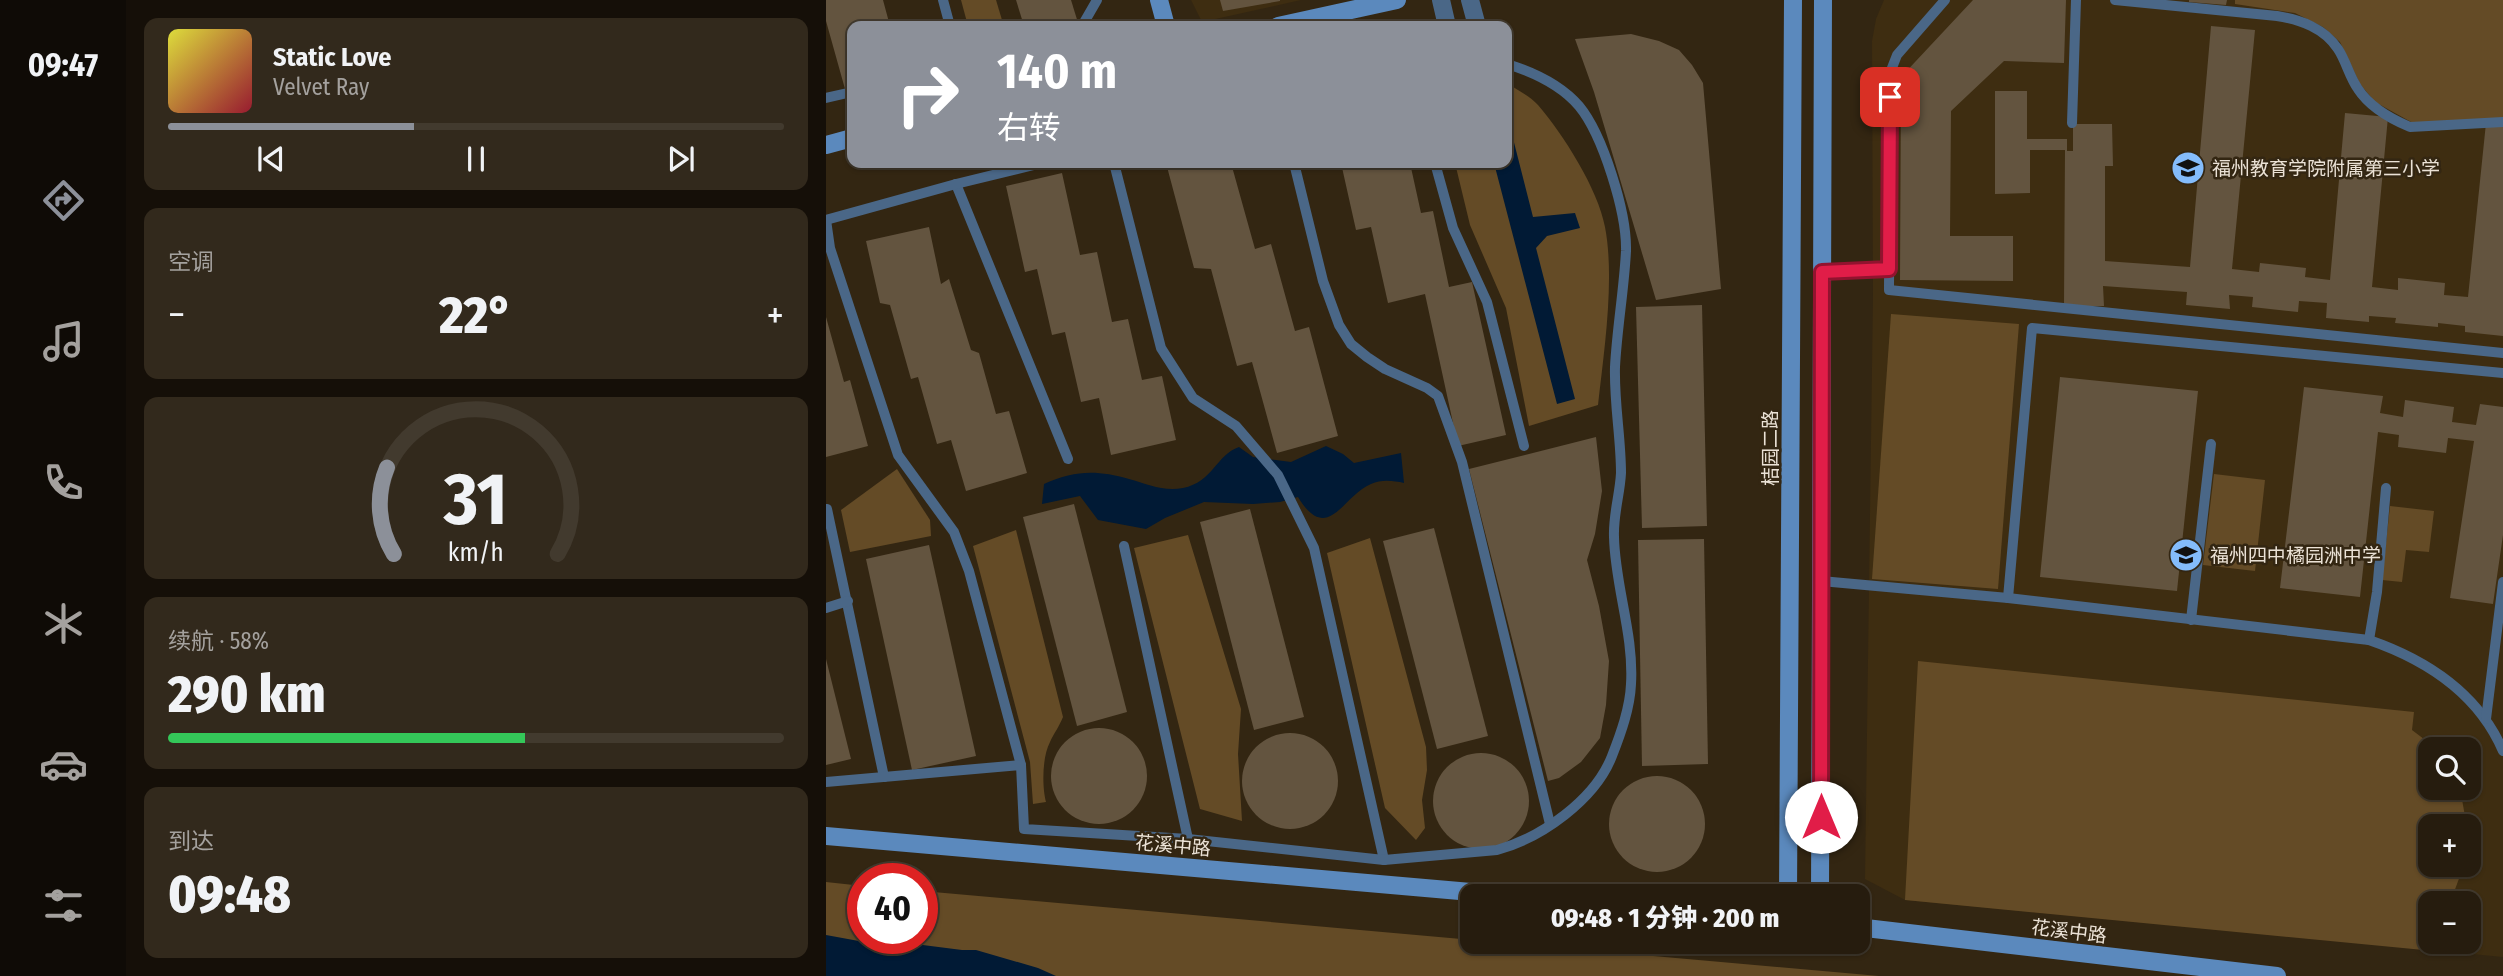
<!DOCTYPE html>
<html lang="zh">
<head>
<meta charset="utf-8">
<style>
	body { margin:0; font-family:"Fira Sans Condensed","Noto Sans SC",sans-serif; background:#32291c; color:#f1f3f6; height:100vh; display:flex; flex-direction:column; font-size:26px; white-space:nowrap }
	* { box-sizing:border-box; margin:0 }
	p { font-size:23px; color:#a4a19e }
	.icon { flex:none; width:38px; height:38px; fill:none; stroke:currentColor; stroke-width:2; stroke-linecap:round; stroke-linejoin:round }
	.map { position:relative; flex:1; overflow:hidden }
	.drawer { display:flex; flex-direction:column; gap:18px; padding:18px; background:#150f08; width:700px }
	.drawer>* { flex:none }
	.guide { position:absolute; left:21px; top:21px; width:665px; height:147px; border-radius:14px; box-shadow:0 2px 5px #0004,0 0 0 2px #423a2e; background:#8c9099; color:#fff; overflow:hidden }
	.fabs { position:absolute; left:1592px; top:737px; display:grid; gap:14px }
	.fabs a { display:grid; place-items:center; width:63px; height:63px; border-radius:14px; background:#261c0e; box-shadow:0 2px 5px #0004,0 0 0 2px #423a2e; font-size:35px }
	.speed { position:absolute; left:21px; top:863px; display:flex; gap:14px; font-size:35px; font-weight:700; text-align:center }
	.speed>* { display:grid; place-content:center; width:91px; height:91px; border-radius:50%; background:#261c0e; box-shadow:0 2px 5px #0004,0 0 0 2px #423a2e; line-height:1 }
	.speed .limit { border:10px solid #d22; background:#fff; color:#111 }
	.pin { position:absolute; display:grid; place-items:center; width:60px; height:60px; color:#fff; margin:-30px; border-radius:14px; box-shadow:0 4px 10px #0006 }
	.me { position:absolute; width:77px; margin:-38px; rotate:0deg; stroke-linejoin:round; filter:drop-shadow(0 0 5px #0008) }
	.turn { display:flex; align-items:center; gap:24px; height:147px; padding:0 35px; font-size:32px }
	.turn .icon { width:91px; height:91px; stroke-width:2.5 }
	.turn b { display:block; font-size:49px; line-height:60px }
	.big { font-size:52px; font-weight:800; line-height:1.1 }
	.drawer .tile { flex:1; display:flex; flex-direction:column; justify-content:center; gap:10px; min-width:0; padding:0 24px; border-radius:14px; background:#32291c }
	.drawer .dial { align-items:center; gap:0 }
	.dial svg { height:182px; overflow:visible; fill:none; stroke:#423a2e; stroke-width:7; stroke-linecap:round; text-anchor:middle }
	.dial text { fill:#f1f3f6; stroke:none }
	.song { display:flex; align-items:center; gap:21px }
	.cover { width:84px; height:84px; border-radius:10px; background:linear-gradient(135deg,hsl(60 70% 55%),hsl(350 70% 35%)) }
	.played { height:7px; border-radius:4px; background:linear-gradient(90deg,#8c9099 40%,#423a2e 40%) }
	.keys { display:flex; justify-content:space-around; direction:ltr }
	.heat { display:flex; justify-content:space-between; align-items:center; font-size:38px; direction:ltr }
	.charge { height:10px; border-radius:5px; background:linear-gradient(90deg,#34c759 58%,#423a2e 0) }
	.trip { position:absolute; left:634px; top:884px; width:410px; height:70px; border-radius:14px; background:#261c0e; box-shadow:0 2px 5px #0004,0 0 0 2px #423a2e; font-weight:800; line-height:70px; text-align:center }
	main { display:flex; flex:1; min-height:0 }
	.dock { display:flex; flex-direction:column; width:126px; justify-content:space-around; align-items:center; background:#0f0b06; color:#a4a19e }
	.dock .icon { width:49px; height:49px }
	.dock .selected { color:#8c9099 }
	.dock b { font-size:32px; color:#f1f3f6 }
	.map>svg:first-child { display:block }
</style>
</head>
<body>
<main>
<nav class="dock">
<b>09:47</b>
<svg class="icon selected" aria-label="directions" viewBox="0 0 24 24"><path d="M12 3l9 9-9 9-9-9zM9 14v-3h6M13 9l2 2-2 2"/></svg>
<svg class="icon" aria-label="music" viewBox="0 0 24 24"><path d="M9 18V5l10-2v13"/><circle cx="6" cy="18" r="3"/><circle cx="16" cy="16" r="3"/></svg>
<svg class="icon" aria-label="phone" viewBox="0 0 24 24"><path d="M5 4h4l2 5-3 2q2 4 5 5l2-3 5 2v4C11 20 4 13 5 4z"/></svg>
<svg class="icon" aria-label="climate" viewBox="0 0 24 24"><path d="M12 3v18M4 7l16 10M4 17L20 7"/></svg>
<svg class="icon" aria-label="car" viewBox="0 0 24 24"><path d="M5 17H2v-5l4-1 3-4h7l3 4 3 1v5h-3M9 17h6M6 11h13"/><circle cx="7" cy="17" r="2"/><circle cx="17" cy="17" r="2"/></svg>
<svg class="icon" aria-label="filters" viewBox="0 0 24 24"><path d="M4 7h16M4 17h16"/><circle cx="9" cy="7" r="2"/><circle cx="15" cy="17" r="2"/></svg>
</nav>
<section class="drawer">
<div class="tile">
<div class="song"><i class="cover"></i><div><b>Static Love</b><p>Velvet Ray</p></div></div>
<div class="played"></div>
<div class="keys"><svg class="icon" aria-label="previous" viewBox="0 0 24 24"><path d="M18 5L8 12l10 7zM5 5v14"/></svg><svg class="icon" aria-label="pause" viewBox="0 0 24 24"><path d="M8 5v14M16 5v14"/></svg><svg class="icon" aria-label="next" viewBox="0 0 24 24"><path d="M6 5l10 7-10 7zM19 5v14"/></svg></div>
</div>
<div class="tile"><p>空调</p>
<div class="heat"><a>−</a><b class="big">22°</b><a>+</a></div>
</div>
<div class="tile dial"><svg viewBox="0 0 100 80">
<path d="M14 69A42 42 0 1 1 86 69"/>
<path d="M14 69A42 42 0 0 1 11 31" stroke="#8c9099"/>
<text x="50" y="56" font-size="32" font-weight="700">31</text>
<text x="50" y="72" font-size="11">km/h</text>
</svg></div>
<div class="tile"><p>续航 · 58%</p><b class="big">290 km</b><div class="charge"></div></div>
<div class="tile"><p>到达</p><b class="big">09:48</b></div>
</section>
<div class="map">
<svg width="1677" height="976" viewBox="0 0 1677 976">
	<rect width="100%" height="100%" fill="#332612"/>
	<!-- built -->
	<g fill="#3e2d11" fill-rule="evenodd">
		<path d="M365 0H475L376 22Z"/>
		<path d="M1058 0H1677V957L1079 900 1039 879 1047 295 1046 41 1050 19ZM1605 749H1643V788H1605ZM1605 826H1643V864H1605ZM1605 903H1643V942H1605Z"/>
	</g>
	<!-- green -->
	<g fill="#644b26">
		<path d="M135 0H170L176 20 153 26H142Z"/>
		<path d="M1409 0H1677V120L1587 123 1549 102 1534 84 1514 42 1497 27 1469 13 1409 4Z"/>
		<path d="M681 83C691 90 704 96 712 105 737 134 772 189 779 227 789 279 778 352 772 405L703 426 680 308 644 225 629 163H681Z"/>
		<path d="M1065 314 1193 324 1172 589 1046 579Z"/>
		<path d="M71 469 104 520 105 536 24 552 15 510Z"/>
		<path d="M1388 474 1439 480 1429 571 1377 565Z"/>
		<path d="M1564 506 1608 511 1603 552 1580 550 1576 582 1556 580Z"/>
		<path d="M190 530 237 717C233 727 228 733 224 742 216 757 216 787 220 802L207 804 204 762 147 546Z"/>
		<path d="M362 535 415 709 412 754 416 821 374 809 308 548Z"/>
		<path d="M544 538 600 747 601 770 596 800 599 828 590 840 559 808 501 553Z"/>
		<path d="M1092 661 1588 712 1586 730 1611 749H1605V788H1634L1640 822V826H1605V864L1638 865 1624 903H1605V928L1598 934 1605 935V942H1640L1639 954 1079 900Z"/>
		<path d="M0 882 37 886V938H96V891L1053 976H0Z"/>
	</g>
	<!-- water -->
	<g fill="#011a35">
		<path d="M681 115 707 217 749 213 754 228 721 236 710 248 749 399 731 404 668 163H681Z"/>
		<path d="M500 446 517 454 528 463 575 453 578 483C568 481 556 479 545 484 517 495 502 546 472 497L454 502 427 504 378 502 339 518 320 529 272 520 254 496 216 504 218 484C249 470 271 470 303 479 321 484 338 492 357 488 387 482 390 455 413 447L427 457 465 462Z"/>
		<path d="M0 935 60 946 81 943 136 950H150L212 968 230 976H0Z"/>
	</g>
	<!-- building -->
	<g fill="#63543f">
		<path d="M0 0H57L64 26H26V87L19 89 0 21Z"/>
		<path d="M190 0H245L253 26H198Z"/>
		<path d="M394 0H454V1L397 11Z"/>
		<path d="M1147 0H1240L1238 63 1178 61 1125 111 1124 236H1187V281L1074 280 1075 77Z"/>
		<path d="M1363 0H1401L1400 5 1363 2Z"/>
		<path d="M1385 26 1429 30 1406 269 1433 272 1434 263 1480 268 1479 277 1504 280 1519 113 1562 117 1546 287 1572 290V278L1619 283 1618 295 1642 297 1660 123 1677 125V336L1639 332V326L1612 323V327L1569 323 1570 318 1543 316V322L1500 318 1501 303 1473 301 1472 312 1426 307 1427 297 1403 295 1404 309 1360 305 1361 292 1277 286 1278 306H1238L1239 150H1204V193L1169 194V91H1201V139H1241V151H1247V124H1286L1287 166H1279V261L1364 267Z"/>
		<path d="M805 34 833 41 853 50 866 65 877 83 895 289 830 300 768 92 749 39Z"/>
		<path d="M340 163H405L429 249 445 244 469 331 483 327 512 436 451 453 426 362 411 366 385 269 368 268Z"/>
		<path d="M515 163H584L595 213 607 211 623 287 646 282 680 435 632 446 599 294 562 303 545 227 530 230Z"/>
		<path d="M236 173 254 255 271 252 286 322 302 319 316 380 336 376 350 440 285 455 273 398 255 402 239 332 226 335 211 269 199 272 180 186Z"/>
		<path d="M103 227 115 284 123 279 145 350 153 353 170 414 183 411 201 473 140 491 125 440 111 444 92 377 85 379 64 305 54 303 40 241Z"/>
		<path d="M876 305 881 526 816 528 810 307Z"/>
		<path d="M0 317 18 382 24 380 42 446 0 457Z"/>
		<path d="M1234 377 1372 391 1351 591 1214 577Z"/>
		<path d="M1478 387 1557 396 1554 413 1577 417 1579 400 1628 407 1626 422 1650 425 1654 404 1677 407V535L1667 604 1624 598 1648 441 1622 438 1620 453 1572 447 1573 435 1552 432 1534 597 1454 588Z"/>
		<path d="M770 437 776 491 769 534 761 560 773 606 783 661 780 705 774 738 755 762 733 778 722 781 643 469Z"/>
		<path d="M248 504 301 712 251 726 197 517Z"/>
		<path d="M424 509 478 717 428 730 374 522Z"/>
		<path d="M608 528 662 736 611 749 557 541Z"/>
		<path d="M878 539 882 764 816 766 812 540Z"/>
		<path d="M103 545 150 756 86 770 40 559Z"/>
		<path d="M0 659 25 759 0 765Z"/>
		<circle cx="273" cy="776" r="48"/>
		<circle cx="464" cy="781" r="48"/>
		<circle cx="655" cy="801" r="48"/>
		<circle cx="831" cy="824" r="48"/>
	</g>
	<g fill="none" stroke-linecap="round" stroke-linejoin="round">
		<!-- lane -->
		<g stroke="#4a6787" stroke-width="10">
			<path d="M117 0 124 26"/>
			<path d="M1119 0 1071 55 1064 73 1063 290 1677 353"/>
			<path d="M1289 0 1451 16C1475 20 1498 28 1512 49 1520 61 1523 76 1532 89 1543 106 1565 119 1584 127L1677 122"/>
			<path d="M256 26 271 0"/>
			<path d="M0 98 26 92"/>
			<path d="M1246 123 1250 0"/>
			<path d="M288 163 335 348 367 398 410 426 452 475 488 548 558 860"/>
			<path d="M468 163 497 281 513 325 525 344 541 357 559 369 601 388 612 396 636 462 724 824"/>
			<path d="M609 163 627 228 661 302 698 446"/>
			<path d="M130 184 242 459"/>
			<path d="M0 220 4 248 72 455 128 532 143 571 195 765"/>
			<path d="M0 220 130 184 216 163"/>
			<path d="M996 272 1063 269"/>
			<path d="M1 509 58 777"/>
			<path d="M298 546 362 839"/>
			<path d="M995 581 1182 598 1543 640C1601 660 1652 693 1677 751"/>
			<path d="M1182 598 1206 328 1677 373"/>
			<path d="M0 608 22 601"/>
			<path d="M1365 620 1385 444"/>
			<path d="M1543 640 1551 592 1560 488"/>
			<path d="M1660 719 1677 582"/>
			<path d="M0 782 195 765 198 829 362 839 558 860 671 850C715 838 769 800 786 756 795 733 804 708 805 684 808 634 789 586 788 537 787 515 794 494 795 473 795 438 788 403 789 367 791 328 798 290 800 251 801 213 777 135 753 106 734 84 707 72 681 64"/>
		</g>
		<!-- street -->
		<g stroke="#4a6787" stroke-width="18">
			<path d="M615 0 621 26"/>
			<path d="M644 0 651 26"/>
		</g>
		<!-- secondary -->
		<g stroke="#5b89bd" stroke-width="18">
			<path d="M333 0 340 26"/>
			<path d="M452 26 571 0"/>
			<path d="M0 145 26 138"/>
			<path d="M0 836 691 896"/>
			<path d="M962 896 967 0"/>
			<path d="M994 896 997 0"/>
			<path d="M1031 927 1451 976"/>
		</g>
	</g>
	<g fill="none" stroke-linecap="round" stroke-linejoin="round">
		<defs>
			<path id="route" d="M995 817 996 272 1063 269 1064 97"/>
		</defs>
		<!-- route casing -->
		<use href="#route" stroke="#92132f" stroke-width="18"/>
		<!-- route -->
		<use href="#route" stroke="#e11d48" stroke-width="12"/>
	</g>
	<!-- icons -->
	<defs>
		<symbol id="school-disc" viewBox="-11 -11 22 22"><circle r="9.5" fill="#84bcfb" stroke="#332612"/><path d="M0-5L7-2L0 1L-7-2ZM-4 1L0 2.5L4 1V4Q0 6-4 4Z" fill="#111"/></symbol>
	</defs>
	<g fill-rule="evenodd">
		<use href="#school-disc" x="1343" y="149" width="38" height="38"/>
		<use href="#school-disc" x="1341" y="536" width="38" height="38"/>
	</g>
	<g text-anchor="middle" stroke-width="5" stroke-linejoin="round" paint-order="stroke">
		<!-- poi labels -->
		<g font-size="19" fill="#ebe2d6" stroke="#332612" text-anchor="start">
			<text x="1386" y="175">福州教育学院附属第三小学</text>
			<text x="1384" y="562">福州四中橘园洲中学</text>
		</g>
		<!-- street labels -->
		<g font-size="19" fill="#ebe2d6" stroke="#332612">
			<text transform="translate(944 448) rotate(-90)" y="7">桔园二路</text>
			<text transform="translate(347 845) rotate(5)" y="7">花溪中路</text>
			<text transform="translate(1243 931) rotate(7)" y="7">花溪中路</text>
		</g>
	</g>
</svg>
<div class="fabs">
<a><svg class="icon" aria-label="search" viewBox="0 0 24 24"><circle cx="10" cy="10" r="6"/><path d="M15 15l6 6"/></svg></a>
<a>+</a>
<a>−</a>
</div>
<div class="speed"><div class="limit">40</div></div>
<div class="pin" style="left:1064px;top:97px;background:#d93025"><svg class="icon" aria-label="arrive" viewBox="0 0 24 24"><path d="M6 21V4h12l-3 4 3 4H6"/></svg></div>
<svg class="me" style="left:995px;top:817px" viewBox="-20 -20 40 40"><circle r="19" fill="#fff"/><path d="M0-13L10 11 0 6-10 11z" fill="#e11d48"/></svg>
<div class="trip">09:48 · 1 分钟 · 200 m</div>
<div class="guide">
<div class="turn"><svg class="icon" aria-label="right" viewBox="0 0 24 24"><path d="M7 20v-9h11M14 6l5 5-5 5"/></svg><div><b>140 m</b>右转</div></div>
</div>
</div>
</main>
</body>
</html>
